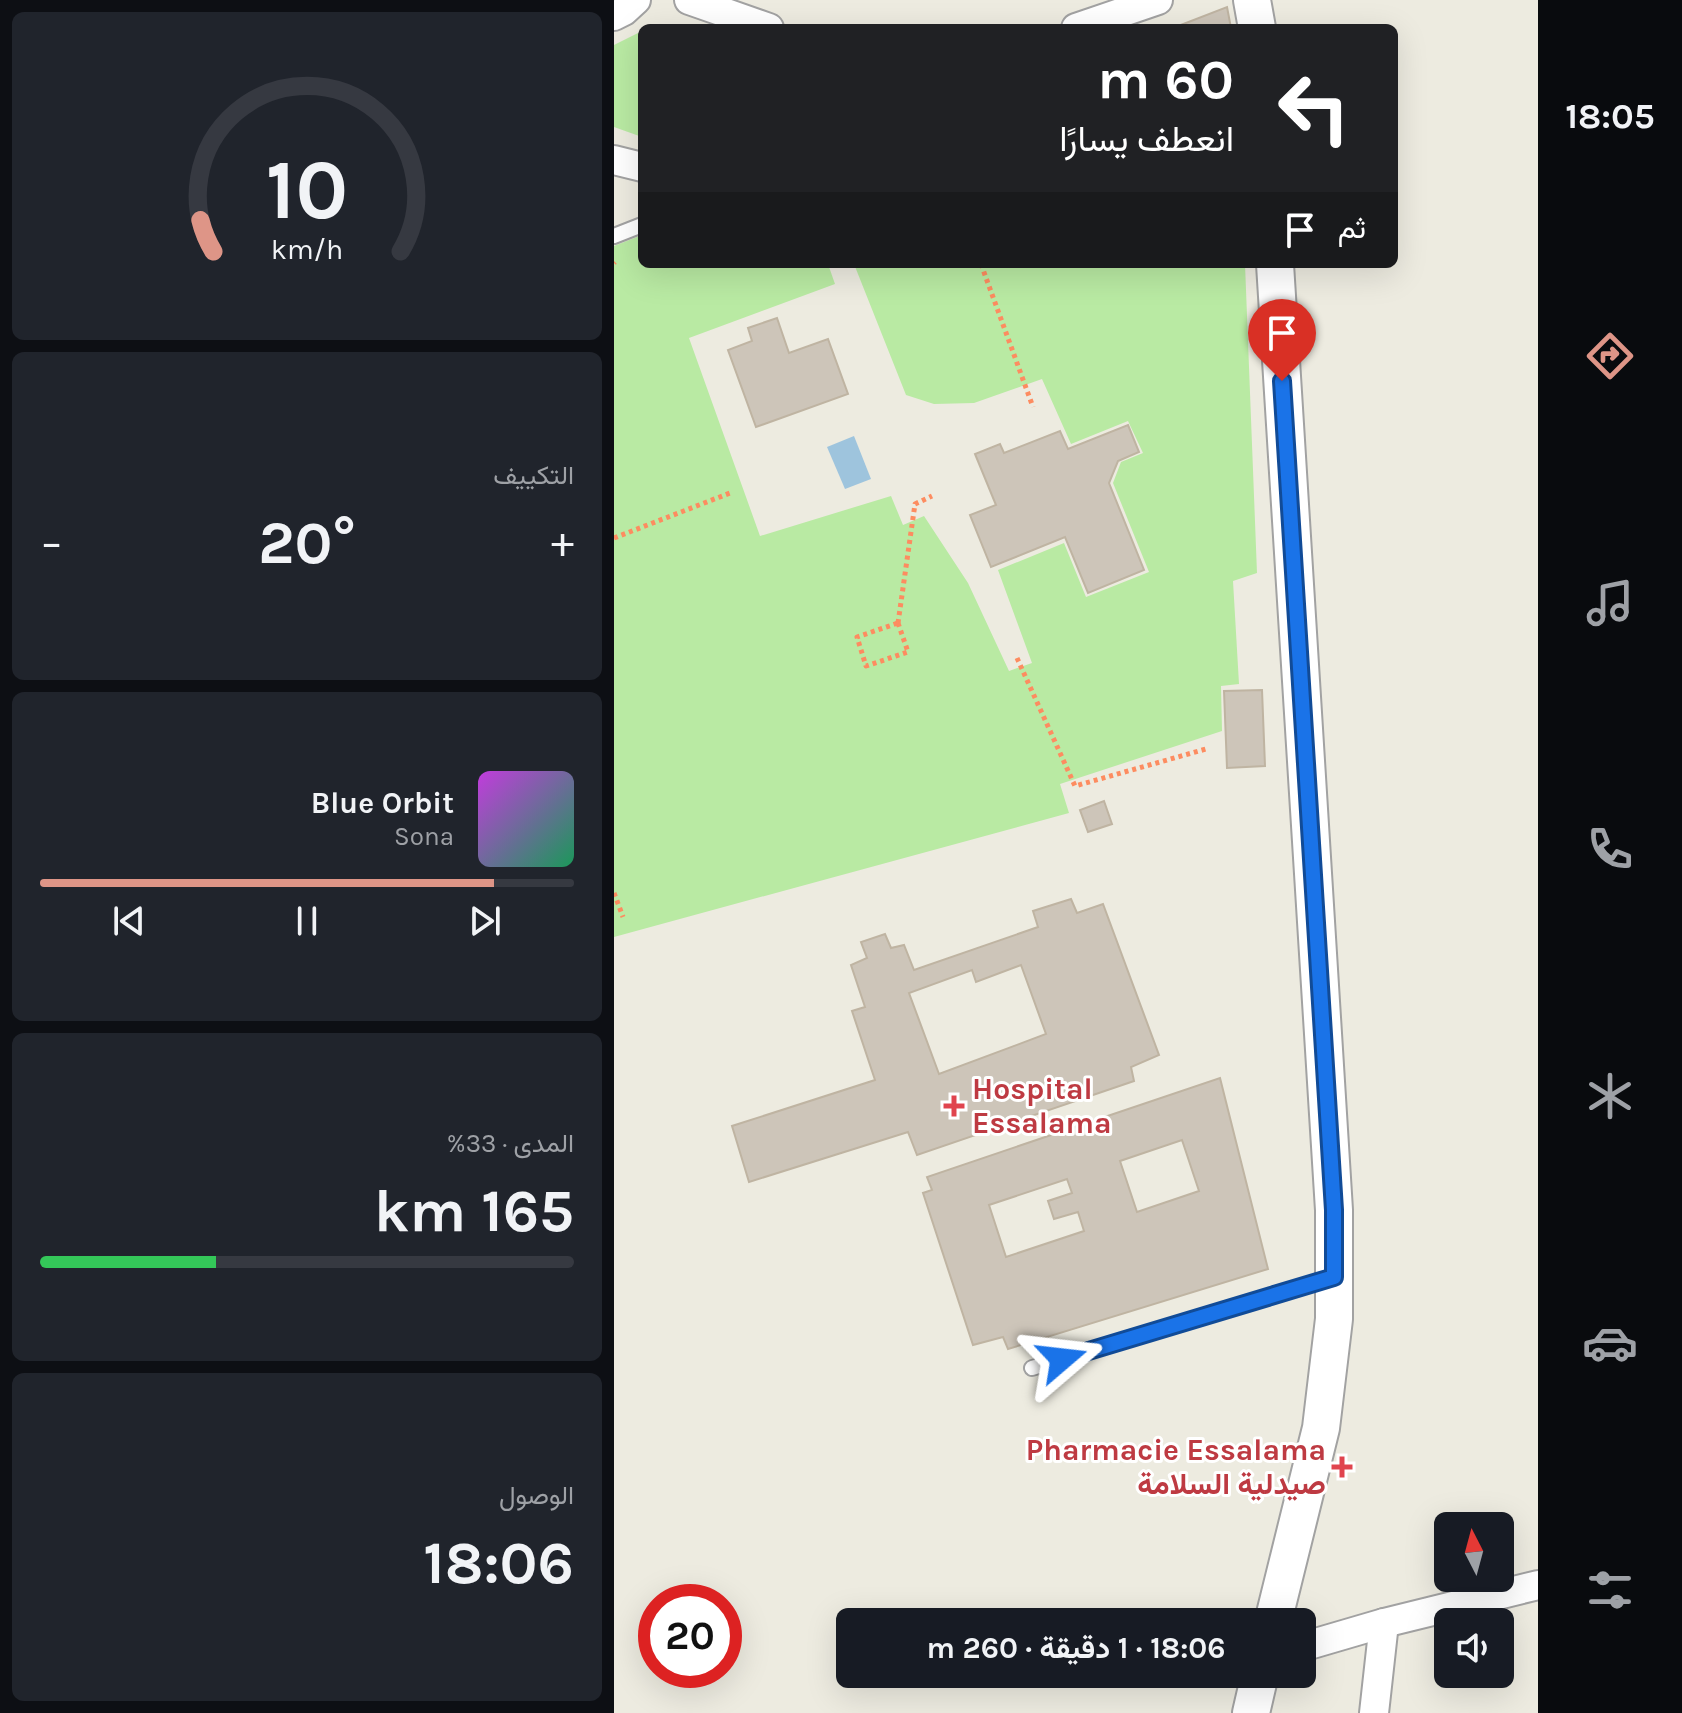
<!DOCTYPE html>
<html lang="ar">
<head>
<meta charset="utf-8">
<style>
	body { margin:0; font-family:Karla,Vazirmatn,sans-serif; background:#20242c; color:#f1f3f6; direction:rtl; height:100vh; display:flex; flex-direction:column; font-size:30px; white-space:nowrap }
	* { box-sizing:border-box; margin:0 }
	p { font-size:26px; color:#9ea1a6 }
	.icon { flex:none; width:44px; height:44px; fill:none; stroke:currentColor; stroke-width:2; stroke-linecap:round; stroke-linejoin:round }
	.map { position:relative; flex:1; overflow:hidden; direction:ltr }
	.panel { display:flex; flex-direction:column; gap:12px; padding:12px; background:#0d0f14; width:614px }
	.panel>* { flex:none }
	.banner { position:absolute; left:24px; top:24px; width:760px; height:244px; border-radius:12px; box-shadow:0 8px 32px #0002; direction:rtl; background:#202124; color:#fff; overflow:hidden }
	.needle { width:52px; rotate:354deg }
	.buttons { position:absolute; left:820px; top:1512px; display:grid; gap:16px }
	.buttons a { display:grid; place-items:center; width:80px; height:80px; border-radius:12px; background:#171b24; box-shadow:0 8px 32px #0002; font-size:40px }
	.speed { position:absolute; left:24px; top:1584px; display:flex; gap:16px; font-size:40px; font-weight:700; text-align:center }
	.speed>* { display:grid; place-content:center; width:104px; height:104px; border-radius:50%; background:#171b24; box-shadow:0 8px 32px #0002; line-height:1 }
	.speed .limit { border:12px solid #d22; background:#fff; color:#111 }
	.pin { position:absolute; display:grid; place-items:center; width:68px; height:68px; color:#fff; margin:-82px -34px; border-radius:50% 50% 50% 0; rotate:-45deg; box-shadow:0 0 8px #0007 }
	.pin .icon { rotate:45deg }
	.me { position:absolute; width:88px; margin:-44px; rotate:73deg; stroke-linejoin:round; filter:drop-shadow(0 0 6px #0008) }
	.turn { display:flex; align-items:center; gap:28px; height:168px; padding:0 32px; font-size:36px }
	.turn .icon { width:104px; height:104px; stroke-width:2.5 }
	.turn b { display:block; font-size:56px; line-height:68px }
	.then { display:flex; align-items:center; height:76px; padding:0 32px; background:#0003; gap:16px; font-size:30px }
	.big { font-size:60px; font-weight:700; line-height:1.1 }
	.panel .tile { flex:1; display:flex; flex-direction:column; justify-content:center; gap:12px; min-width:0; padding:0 28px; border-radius:12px; background:#20242c }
	.panel .dial { align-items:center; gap:0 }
	.dial svg { height:208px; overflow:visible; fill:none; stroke:#363941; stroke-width:7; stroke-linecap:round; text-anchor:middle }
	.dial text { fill:#f1f3f6; stroke:none }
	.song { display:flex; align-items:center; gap:24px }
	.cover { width:96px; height:96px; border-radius:12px; background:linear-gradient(135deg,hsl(290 70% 55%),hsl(150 70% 35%)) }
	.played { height:8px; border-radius:4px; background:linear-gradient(90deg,#de9587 85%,#363941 85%) }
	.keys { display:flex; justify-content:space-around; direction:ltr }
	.heat { display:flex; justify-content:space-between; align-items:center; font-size:44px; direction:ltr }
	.charge { height:12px; border-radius:6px; background:linear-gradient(90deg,#34c759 33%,#363941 0) }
	.trip { position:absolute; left:222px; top:1608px; width:480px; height:80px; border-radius:12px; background:#171b24; box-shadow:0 8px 32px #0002; font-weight:700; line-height:80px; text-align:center; direction:rtl }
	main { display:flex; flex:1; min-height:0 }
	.dock { display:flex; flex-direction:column; width:144px; justify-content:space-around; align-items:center; background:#090b0e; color:#9ea1a6 }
	.dock .icon { width:56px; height:56px }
	.dock .current { color:#de9587 }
	.dock b { font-size:36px; color:#f1f3f6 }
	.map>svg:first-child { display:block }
</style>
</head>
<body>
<main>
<nav class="dock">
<b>18:05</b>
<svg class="icon current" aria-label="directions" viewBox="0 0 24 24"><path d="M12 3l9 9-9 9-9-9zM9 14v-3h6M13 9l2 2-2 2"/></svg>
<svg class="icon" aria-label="music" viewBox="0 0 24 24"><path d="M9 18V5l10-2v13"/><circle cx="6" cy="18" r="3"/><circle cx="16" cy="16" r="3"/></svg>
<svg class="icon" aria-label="phone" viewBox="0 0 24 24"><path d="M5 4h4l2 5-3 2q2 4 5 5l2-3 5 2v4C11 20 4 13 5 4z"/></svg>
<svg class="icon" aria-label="climate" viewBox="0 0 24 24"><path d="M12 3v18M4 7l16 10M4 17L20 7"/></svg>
<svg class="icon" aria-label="car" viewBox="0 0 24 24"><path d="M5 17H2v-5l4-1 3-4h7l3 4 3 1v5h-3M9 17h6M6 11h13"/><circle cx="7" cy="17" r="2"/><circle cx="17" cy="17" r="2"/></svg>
<svg class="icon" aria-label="filters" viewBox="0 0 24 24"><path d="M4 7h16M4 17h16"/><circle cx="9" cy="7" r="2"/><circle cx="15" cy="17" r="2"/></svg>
</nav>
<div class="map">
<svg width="924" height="1713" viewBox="0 0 924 1713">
	<rect width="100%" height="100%" fill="#edebe0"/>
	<!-- grass -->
	<g fill="#b9eaa3">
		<path d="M26 32H28V137L0 127V45Z"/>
		<path d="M28 235V264H214L221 284 75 338 146 536 277 496 289 525 310 516 354 583 395 671 418 663 384 570 450 543 472 597 535 572 499 483 507 462 529 453 514 421 457 444 428 379 360 403 320 404 292 395 240 264H631L643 573 619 581 625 684 607 686 608 731 446 784 455 813 0 937V246Z"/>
	</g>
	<!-- water -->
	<path fill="#9ec4dd" d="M240 436 257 479 231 489 213 447Z"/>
	<!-- building -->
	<g fill="#cdc5b9" stroke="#bfb4a2" stroke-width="2" fill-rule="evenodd">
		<path d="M613 7 617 28H559Z"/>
		<path d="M163 318 175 353 214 339 234 394 142 427 114 350 138 341 134 328Z"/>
		<path d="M514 425 525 452 504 461 495 483 530 570 474 593 451 537 377 567 356 515 382 505 361 454 386 444 390 453 446 431 454 449Z"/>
		<path d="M648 690 651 766 613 768 610 691Z"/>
		<path d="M490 801 498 824 474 832 466 810Z"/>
		<path d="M457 899 463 913 489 904 545 1055 517 1067 520 1081 303 1155 294 1132 135 1182 118 1126 261 1080 238 1011 251 1007 237 965 253 958 247 942 271 934 277 948 290 945 300 970 424 927 419 911ZM407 965 432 1034 325 1074 295 993 358 970 362 982Z"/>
		<path d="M606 1078 654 1269 394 1349 389 1337 359 1345 309 1193 318 1190 313 1177ZM568 1140 585 1191 523 1212 506 1161ZM453 1179 458 1193 434 1201 440 1219 464 1212 470 1231 392 1257 375 1205Z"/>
	</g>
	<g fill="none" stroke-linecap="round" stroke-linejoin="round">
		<defs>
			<g id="service">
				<path d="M0 236 28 225"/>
				<path d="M418 1368 720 1277"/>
			</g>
			<g id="minor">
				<path d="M75 0 155 28"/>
				<path d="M0 16 10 11 22 0"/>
				<path d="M462 28 544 0"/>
				<path d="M0 160 28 167"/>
				<path d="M688 1647 770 1623 924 1585"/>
				<path d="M760 1713 770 1623"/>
			</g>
			<g id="tertiary">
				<path d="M638 0 643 28"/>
				<path d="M659 1622 707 1428 720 1319V1210L661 264"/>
				<path d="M637 1713 646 1674"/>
			</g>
		</defs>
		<!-- service casing -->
		<use href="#service" stroke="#a2a2a2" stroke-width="18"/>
		<!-- minor casing -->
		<use href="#minor" stroke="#a2a2a2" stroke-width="32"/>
		<!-- tertiary casing -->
		<use href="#tertiary" stroke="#a2a2a2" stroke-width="40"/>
		<!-- path -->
		<g stroke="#fd8c60" stroke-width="5" stroke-dasharray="4 4" stroke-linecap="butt">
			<path d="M0 263 1 262"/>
			<path d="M367 264 419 407"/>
			<path d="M0 538 116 493"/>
			<path d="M284 623 294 652 252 666 243 637Z"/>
			<path d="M284 623 301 504 318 496"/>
			<path d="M403 658 461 786 592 749"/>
			<path d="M0 893 9 917"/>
		</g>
		<!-- service -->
		<use href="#service" stroke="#fff" stroke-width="14"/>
		<!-- minor -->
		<use href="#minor" stroke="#fff" stroke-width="28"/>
		<!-- tertiary -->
		<use href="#tertiary" stroke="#fff" stroke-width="36"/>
	</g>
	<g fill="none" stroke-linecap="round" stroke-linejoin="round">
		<defs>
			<path id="route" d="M448 1359 720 1277V1210L668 381"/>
		</defs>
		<!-- route casing -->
		<use href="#route" stroke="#114b97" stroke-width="20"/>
		<!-- route -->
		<use href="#route" stroke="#1a73e8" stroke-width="14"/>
	</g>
	<!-- markers -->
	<g fill="#e0444e" stroke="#fff" stroke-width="3">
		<path d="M336 1094h8v8h8v8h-8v8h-8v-8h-8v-8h8z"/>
		<path d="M724 1455h8v8h8v8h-8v8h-8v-8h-8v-8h8z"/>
	</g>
	<g text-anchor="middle" stroke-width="6" stroke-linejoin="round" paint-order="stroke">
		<!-- health labels -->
		<g font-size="30" font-weight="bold" fill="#be3a42" stroke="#fff" text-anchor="start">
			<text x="358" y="1099">Hospital<tspan x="358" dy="34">Essalama</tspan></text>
			<text x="712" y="1460" text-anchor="end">Pharmacie Essalama<tspan x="712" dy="34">صيدلية السلامة</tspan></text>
		</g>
	</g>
</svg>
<div class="buttons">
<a><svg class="needle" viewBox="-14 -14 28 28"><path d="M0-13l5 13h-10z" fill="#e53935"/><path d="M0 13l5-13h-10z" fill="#9ea1a6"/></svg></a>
<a><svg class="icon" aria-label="sound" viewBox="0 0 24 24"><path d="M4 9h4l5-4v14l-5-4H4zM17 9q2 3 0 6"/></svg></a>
</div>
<div class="speed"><div class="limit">20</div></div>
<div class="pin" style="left:668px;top:381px;background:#d93025"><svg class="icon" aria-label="arrive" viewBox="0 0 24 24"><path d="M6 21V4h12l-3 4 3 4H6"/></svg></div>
<svg class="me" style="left:448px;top:1359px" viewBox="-20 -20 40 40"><path d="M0-17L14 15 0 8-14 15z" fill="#1a73e8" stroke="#fff" stroke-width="4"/></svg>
<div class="trip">18:06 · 1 دقيقة · 260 m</div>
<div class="banner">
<div class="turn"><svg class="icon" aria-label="left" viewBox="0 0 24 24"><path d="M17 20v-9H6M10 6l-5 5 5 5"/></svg><div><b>60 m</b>انعطف يسارًا</div></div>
<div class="then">ثم<svg class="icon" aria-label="arrive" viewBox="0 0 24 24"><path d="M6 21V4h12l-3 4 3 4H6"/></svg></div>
</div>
</div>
<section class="panel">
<div class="tile dial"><svg viewBox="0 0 100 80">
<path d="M14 69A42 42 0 1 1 86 69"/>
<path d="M14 69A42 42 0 0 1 9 57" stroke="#de9587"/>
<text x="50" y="56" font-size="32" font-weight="700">10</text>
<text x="50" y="72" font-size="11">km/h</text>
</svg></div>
<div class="tile"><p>التكييف</p>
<div class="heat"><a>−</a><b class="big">20°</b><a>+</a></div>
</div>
<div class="tile">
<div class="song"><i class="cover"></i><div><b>Blue Orbit</b><p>Sona</p></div></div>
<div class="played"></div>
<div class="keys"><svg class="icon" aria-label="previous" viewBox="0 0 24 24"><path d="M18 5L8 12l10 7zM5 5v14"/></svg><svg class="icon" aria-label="pause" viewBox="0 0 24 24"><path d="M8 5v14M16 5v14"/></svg><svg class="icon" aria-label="next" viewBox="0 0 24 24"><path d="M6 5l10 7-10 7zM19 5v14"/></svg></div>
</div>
<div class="tile"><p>المدى · 33%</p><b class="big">165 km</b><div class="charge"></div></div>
<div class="tile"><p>الوصول</p><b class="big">18:06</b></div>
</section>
</main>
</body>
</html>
